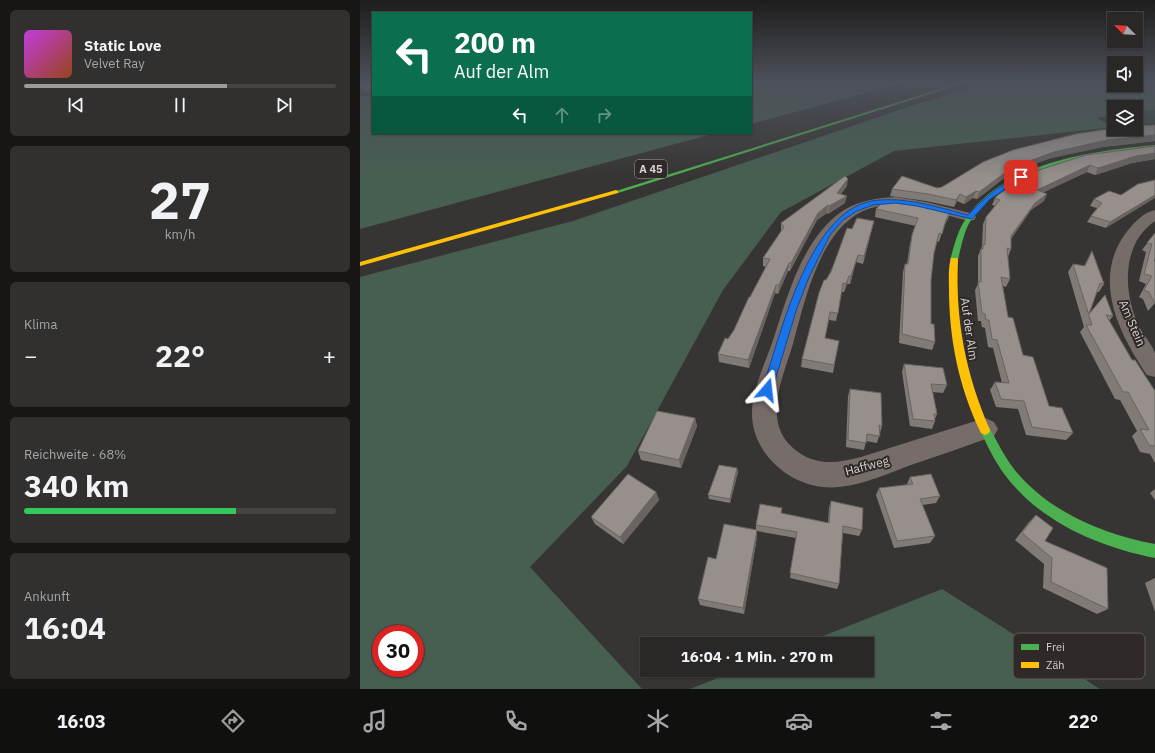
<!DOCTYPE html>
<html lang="de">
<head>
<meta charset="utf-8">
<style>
	body { margin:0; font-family:"IBM Plex Sans",sans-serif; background:#31302e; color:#f1f3f6; height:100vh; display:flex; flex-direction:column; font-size:15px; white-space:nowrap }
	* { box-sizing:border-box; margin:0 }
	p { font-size:13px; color:#a5a6a7 }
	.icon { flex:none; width:22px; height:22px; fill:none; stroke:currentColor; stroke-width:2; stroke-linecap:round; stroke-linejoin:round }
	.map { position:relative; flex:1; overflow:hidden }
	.panel { display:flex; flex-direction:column; gap:10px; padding:10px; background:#171615; width:360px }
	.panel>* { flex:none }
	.hud { position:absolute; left:12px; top:12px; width:380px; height:122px; border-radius:0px; box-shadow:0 1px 3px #0004,0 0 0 1px #454443; background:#0b6e4f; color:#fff; overflow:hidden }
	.needle { width:26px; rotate:294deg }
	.tools { position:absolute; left:747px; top:12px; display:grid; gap:8px }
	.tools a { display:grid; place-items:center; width:36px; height:36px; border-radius:0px; background:#292826; box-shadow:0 1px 3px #0004,0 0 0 1px #454443; font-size:20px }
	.speed { position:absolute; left:12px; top:625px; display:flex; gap:8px; font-size:20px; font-weight:700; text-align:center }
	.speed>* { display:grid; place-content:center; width:52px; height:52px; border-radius:50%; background:#292826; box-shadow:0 1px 3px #0004,0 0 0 1px #454443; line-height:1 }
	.speed .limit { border:6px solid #d22; background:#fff; color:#111 }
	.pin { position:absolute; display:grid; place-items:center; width:34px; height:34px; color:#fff; margin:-17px; border-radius:8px; box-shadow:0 2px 6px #0006 }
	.me { position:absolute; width:44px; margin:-22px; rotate:17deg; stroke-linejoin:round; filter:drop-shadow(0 0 3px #0008) }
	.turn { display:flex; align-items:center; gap:14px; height:84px; padding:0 16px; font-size:18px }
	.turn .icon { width:52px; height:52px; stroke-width:2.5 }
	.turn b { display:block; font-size:28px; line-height:34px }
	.lanes { display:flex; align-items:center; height:38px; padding:0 16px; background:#0003; justify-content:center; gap:20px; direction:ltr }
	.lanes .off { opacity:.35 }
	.big { font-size:30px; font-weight:700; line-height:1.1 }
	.panel .tile { flex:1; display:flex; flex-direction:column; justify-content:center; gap:6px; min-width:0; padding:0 14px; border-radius:6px; background:#31302e }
	.panel .dial { align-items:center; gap:0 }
	.dial b { font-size:52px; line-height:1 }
	.song { display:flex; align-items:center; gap:12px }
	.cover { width:48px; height:48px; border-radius:6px; background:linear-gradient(135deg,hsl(290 70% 55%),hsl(20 70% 35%)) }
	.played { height:4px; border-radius:2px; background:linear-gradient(90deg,#9e9b9a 65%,#454443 65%) }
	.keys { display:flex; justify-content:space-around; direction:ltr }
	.heat { display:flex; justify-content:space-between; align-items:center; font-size:22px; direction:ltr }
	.charge { height:6px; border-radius:3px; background:linear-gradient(90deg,#34c759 68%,#454443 0) }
	.trip { position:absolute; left:280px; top:637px; width:234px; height:40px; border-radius:0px; background:#292826; box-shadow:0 1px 3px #0004,0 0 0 1px #454443; font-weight:700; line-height:40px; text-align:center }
	.tabs { display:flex; height:64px; justify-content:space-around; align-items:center; background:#10100f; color:#a5a6a7 }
	.tabs .icon { width:28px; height:28px }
	.tabs .selected { color:#9e9b9a }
	.tabs b { font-size:18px; color:#f1f3f6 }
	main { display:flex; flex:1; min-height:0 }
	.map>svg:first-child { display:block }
</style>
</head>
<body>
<main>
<section class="panel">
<div class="tile">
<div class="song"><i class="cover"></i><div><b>Static Love</b><p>Velvet Ray</p></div></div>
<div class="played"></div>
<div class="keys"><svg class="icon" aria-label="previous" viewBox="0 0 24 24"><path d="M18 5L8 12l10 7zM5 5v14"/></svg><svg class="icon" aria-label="pause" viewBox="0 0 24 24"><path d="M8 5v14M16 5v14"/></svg><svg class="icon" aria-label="next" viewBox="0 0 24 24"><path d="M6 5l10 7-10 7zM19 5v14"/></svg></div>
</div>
<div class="tile dial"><b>27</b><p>km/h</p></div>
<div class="tile"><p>Klima</p>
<div class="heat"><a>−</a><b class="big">22°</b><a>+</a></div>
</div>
<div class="tile"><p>Reichweite · 68%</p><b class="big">340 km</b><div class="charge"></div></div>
<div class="tile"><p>Ankunft</p><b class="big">16:04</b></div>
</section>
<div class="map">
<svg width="795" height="689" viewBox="0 0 795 689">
	<rect width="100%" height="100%" fill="#373533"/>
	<!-- green -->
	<path fill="#34473c" d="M795 110V123L776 125V112Z"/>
	<!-- forest -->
	<g fill="#465f50" fill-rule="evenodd">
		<path d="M391 82H547L391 124Z"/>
		<path d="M630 82H754V85H776V82H795V110L776 112V107H754V115L736 118 754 127 534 151 421 212 363 290 267 466 170 567 282 689H0V277L213 221 554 105ZM21 634H55V668H21Z"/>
		<path d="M13 95V133H356L0 229V97Z"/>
		<path d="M582 589 740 689H330L378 670H507V644H443Z"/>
	</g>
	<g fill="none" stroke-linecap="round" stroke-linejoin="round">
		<!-- street -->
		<g fill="#766c69" fill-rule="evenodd">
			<path d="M536 197 566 202 614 214 616 217 614 220 609 221C579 214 543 199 511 208 461 223 445 300 433 344 422 380 400 425 438 452 458 466 478 463 501 457L625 418 634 422 638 429 634 436C606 446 578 456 551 465 524 475 492 490 463 487 431 484 399 458 393 425 388 399 402 371 411 346 426 302 439 246 477 215 494 201 515 198 536 197Z"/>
			<path d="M795 210V221C761 244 763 293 779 326 783 335 792 344 795 353 795 360 795 370 795 377L787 375C759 334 732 280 765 234 773 224 782 213 795 210Z"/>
		</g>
		<!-- fast -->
		<g fill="#4caf50" fill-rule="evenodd">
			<path d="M602 82H608L258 193 253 192Z"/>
			<path d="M795 145V147C732 154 651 163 611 220 604 231 601 247 598 260L594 262 590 260C594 247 597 232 605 220 643 162 732 151 795 145Z"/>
			<path d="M625 425 629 427C637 441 644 456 654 469 689 512 742 534 795 544V558C739 547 680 522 645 475 635 462 627 445 620 430L621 427Z"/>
		</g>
		<!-- slow -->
		<g fill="#ffc107" fill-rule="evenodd">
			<path d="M256 190 258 191V193L0 266V262Z"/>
			<path d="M591 258H597L598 260C595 320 606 375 630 430L629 433 625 435 621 433C599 388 589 339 589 289 589 280 588 267 591 258Z"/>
		</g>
	</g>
	<!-- wall -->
	<g fill="#817b78">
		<path d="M795 125V141L743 147 691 158 666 167 643 179 617 199 613 198 604 204 597 201 594 207 566 201 530 196 532 189 577 188 582 187Z"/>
		<path d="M795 146V159L772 163 735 175 727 172 683 192 684 201 671 210 651 239V249L648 257 650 279 646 287 643 286 648 317 663 355 689 406 713 433 706 440 666 435 658 409 636 407 630 390 635 382 642 383 633 348 628 347 625 328 622 327 621 321H618L615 290 618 284V256L622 246 623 224 626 217 635 206 632 205 635 198 658 181Z"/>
		<path d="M778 184 746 228 727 222 731 216 737 208 730 206 734 199 761 195Z"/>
		<path d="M487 186 481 194 485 203 468 214 467 213 457 220 430 271H428L418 294 415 293 389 368 359 362 358 354 374 330 406 267 403 266V258L421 231V223Z"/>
		<path d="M516 209 591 210 589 217 584 226 579 242 577 241 574 253 571 280V324L575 342 572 350 539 343 543 272 545 264H547L550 243 556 226 515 217Z"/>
		<path d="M514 221 503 264 496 262 490 284H487L484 292H482L476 321 469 320 465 339 479 341 473 373 441 367 442 359 466 280 492 229Z"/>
		<path d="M795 233 794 261 795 303 788 311 783 299 779 297 786 284 779 281 786 252 782 250Z"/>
		<path d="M732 251 744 284 739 292H737L729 314 745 295 753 316 749 321 772 360 795 391V463L790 454 780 452 772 436 777 431 760 400 755 399 720 332 724 327 708 272 713 264 724 266Z"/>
		<path d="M544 364 587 385 583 393 573 392 577 414 575 419V421L572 429 550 426 542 372Z"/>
		<path d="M490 389 522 426 517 443 506 441 504 450 486 447 488 396Z"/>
		<path d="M335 418 337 426 321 468 281 460 278 451Z"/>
		<path d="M377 468 378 472 370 503 349 499 348 495Z"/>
		<path d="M550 477 580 496 576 503 562 505 575 536 570 543 534 548 516 495 519 488 547 485V484Z"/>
		<path d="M795 489V500L790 493Z"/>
		<path d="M296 492 299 500 263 544 235 524 231 517Z"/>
		<path d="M471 501 502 530 499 536 483 533 479 584 477 589 430 578 436 538 397 531V537L384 614 340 605 338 599 356 559 396 530V525L421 513 468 523 469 508Z"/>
		<path d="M676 515 685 541 748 609 737 614 683 588 684 564 655 540 669 522Z"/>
		<path d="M795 578V612L785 583Z"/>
	</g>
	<!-- shaded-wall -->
	<g fill="#696461">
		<path d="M13 88V91L6 93 4 90Z"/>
		<path d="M795 135V141L743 147 691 158 666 167 643 179 617 199 619 192 646 172 669 161 694 152 747 140Z"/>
		<path d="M795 153V159L772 163 735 175 738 168 776 156Z"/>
		<path d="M730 165 727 172 674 197 677 190Z"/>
		<path d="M488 179 487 186 476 200 477 193Z"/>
		<path d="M616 191 613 198 604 204 606 197Z"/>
		<path d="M600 194 597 201 594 207 596 200Z"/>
		<path d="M687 194 684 201 671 210 647 244 651 236 675 203Z"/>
		<path d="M795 195V198L746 228 750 222Z"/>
		<path d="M487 196 485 203 468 214 469 206Z"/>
		<path d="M468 205 467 213 457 220 430 271 431 263 458 213Z"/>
		<path d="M591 210 589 217 583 228 586 220Z"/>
		<path d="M514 221 512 229 503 264 504 256Z"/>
		<path d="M498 255 496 262 490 284 491 276Z"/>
		<path d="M429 263 428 271 418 294 419 285Z"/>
		<path d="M489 276 487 284 484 292 486 284Z"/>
		<path d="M416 285 415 293 389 368 388 360Z"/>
		<path d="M335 418 337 426 321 468 319 460Z"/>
		<path d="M377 468 378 472 370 503V499Z"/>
		<path d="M296 492 299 500 263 544 260 537Z"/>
		<path d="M397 530V537L384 614 383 608Z"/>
	</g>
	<!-- building -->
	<g fill="#968f8b" stroke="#696461">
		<path d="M0 82H13V88L4 90 0 85Z"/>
		<path d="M795 125V135L747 140 694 152 669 161 646 172 619 192 616 191 606 197 600 194 596 200 568 194 532 189 542 176 577 188 582 187 623 162 653 150 716 134 754 128V129H776V126Z"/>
		<path d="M795 146V153L776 156 738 168 730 165 677 190 687 194 675 203 651 236V249L647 248 650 279 641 277 648 317 653 318 663 355 673 357 689 406 702 408 713 433 672 427 664 401 641 399 635 382 649 383 637 340 632 339 629 320H626L625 314 622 313 618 282H621V249H623V244L625 245 626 217 640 200 635 198 638 195 658 181 679 170 726 155Z"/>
		<path d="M485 176 488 179 477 193 487 196 469 206 468 205 458 213 431 263H429L419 285H416L388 360 358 354 365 338 368 339 374 330 389 297H390L410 259 403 258 424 227 421 223Z"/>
		<path d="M795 180V195L750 222 731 216 742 203 734 199 749 191 761 195 778 184Z"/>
		<path d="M525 200H550L591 210 586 220 582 234 579 233 574 253 571 280V324H574L575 342 542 334 545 264H548L552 235 558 218 516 209Z"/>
		<path d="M497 218 514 221 504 256 498 255 491 276H489L486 284 483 283 478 313 470 312 465 338 479 341 474 365 442 359 459 293 464 280H466L471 272 487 228 492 229Z"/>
		<path d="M795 233V259L794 261H795V304L789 292 784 290 792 276 784 274 792 244 787 243Z"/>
		<path d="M732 251 744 284 740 283 729 314 745 295 753 316 746 315 772 360H775L795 391V446L789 445 780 429 789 430 768 392H763L726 325H732L713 264 725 266Z"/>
		<path d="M544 364 583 368 587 385 571 384 577 414H574L575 421 553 419Z"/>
		<path d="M490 389 521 393 522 426 519 425 520 436 507 434 506 443 488 440Z"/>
		<path d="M297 411 335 418 319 460 278 451Z"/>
		<path d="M359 465 377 468 370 499 348 495Z"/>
		<path d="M268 474 296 492 260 537 231 517Z"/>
		<path d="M571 474 580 496 560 499 575 536 537 541 519 488 553 484 550 477Z"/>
		<path d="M471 501 503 508 502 530 483 526 479 584 430 573 437 532 396 525 400 504 422 508 421 513 469 523Z"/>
		<path d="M676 515 693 528 685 541 747 568 748 609 691 582 692 558 662 533Z"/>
		<path d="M364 524 397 530 383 608 338 599 348 557 356 559Z"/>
	</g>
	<!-- sky -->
	<linearGradient id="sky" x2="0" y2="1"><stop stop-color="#1e1d1c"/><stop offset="0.46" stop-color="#4d515b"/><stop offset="1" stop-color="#4d515b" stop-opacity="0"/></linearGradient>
	<rect width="795" height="178" fill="url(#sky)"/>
	<!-- route -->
	<path fill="#1a73e8" stroke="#114b97" d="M659 176 664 177 630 199 612 219 557 206 535 203 513 205 497 211 483 220 470 235 449 277 437 308 412 390 407 394 404 393 402 390C420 337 448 212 512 201 544 196 577 207 608 215 623 199 638 186 659 176Z"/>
	<g text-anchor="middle" stroke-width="4" stroke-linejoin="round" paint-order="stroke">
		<!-- shield labels -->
		<rect fill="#2f2a28" stroke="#a4a09e" stroke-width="1" x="275" y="160" width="32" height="18" rx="3"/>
		<g font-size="11" font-weight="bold" fill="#d6d2d1">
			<text x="291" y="173">A 45</text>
		</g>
		<!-- street labels -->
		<g font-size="12" fill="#d6d2d1" stroke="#2f2a28">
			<text transform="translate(772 323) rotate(67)" y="4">Am Stein</text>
			<text transform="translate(609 329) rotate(82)" y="4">Auf der Alm</text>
			<text transform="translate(507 466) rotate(-15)" y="4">Haffweg</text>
		</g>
	</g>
	<!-- legend -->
	<rect x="653" y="633" width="132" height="46" rx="6" fill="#2f2a28" stroke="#615c5b" stroke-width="1"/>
	<rect x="661" y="644" width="18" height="6" fill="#4caf50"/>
	<rect x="661" y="662" width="18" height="6" fill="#ffc107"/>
	<g font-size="11" fill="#d6d2d1">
		<text x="686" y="651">Frei</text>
		<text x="686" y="669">Zäh</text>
	</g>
</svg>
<div class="tools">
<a><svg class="needle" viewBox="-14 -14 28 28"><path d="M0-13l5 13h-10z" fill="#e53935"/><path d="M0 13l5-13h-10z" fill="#a5a6a7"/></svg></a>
<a><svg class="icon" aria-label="sound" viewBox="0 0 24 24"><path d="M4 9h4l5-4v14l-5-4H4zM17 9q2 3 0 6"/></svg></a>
<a><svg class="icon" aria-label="layers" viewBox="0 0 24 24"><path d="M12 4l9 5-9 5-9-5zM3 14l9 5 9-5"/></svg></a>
</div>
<div class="speed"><div class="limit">30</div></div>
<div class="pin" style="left:661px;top:177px;background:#d93025"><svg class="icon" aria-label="arrive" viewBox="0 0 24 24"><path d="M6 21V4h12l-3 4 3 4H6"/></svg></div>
<svg class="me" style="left:407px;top:390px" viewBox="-20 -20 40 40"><path d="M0-17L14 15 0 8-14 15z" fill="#1a73e8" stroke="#fff" stroke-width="4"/></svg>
<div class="trip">16:04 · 1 Min. · 270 m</div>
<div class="hud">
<div class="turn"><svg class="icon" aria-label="left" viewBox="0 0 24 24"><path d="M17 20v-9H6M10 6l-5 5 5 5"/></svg><div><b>200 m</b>Auf der Alm</div></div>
<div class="lanes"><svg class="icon" aria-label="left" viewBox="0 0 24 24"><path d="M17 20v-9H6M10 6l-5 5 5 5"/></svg><svg class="icon off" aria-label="ahead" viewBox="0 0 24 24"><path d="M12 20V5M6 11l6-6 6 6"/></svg><svg class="icon off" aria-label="right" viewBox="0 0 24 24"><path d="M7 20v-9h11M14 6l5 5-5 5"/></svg></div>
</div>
</div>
</main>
<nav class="tabs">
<b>16:03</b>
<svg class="icon selected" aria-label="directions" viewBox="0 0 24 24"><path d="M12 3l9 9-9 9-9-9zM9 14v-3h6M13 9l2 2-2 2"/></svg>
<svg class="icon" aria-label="music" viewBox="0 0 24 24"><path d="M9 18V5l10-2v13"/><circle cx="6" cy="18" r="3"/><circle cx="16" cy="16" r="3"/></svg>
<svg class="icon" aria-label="phone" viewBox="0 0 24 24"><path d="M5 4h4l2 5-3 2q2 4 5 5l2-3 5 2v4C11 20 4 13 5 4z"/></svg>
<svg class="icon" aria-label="climate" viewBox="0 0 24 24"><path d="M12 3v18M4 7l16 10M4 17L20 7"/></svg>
<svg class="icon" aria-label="car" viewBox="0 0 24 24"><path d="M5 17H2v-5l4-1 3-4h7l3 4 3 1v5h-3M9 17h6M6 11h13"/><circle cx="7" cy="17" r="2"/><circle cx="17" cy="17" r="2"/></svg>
<svg class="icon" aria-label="filters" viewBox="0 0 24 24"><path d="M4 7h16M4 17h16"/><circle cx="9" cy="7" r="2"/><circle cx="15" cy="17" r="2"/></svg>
<b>22°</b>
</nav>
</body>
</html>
